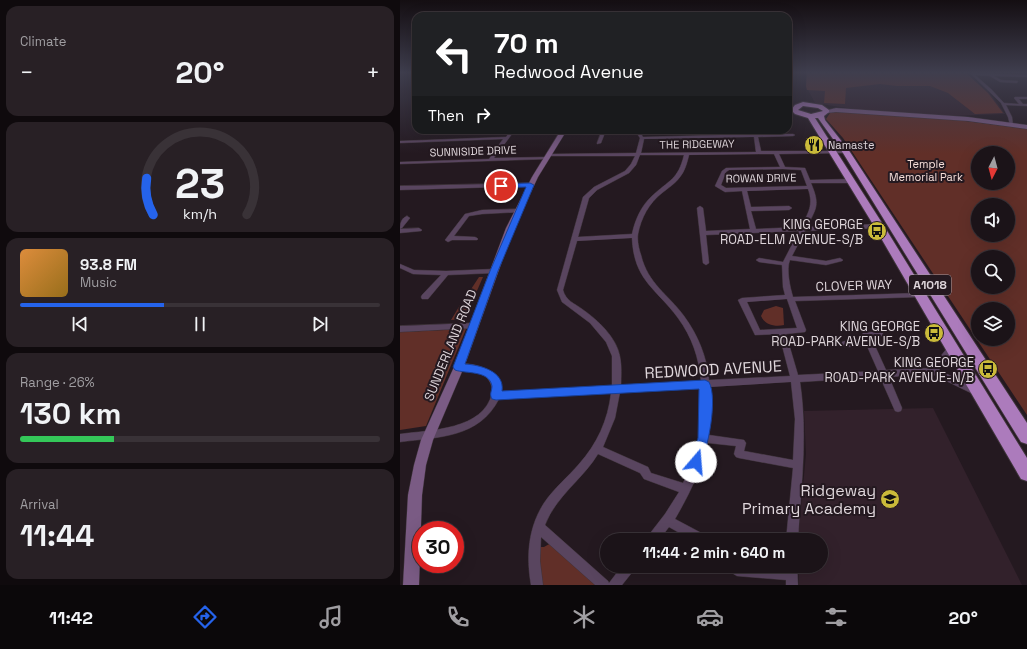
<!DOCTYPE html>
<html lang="en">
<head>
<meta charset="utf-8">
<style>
	body { margin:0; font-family:"Space Grotesk",sans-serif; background:#282025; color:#f1f3f6; height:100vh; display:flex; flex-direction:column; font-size:15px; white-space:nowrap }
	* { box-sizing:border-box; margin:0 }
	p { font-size:13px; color:#a09ea2 }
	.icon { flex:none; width:22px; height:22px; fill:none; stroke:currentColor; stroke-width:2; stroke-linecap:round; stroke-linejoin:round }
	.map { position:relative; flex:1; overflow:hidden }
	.side { display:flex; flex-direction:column; gap:6px; padding:6px; background:#0f0a0d; width:400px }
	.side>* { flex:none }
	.hud { position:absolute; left:12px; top:12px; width:380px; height:122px; border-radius:12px; box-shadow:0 4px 16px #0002,0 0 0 1px #393237; background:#202124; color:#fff; overflow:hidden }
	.needle { width:26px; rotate:186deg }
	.buttons { position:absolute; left:571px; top:146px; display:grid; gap:8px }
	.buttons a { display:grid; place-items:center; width:44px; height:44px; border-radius:50%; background:#1b1318; box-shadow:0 4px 16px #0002,0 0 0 1px #393237; font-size:20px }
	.speed { position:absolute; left:12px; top:521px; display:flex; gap:8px; font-size:20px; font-weight:700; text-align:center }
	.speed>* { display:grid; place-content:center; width:52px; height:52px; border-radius:50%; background:#1b1318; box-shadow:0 4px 16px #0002,0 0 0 1px #393237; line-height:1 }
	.speed .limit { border:6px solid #d22; background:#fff; color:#111 }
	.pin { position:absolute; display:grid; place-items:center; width:34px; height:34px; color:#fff; margin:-17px; border:2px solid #fff; border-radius:50%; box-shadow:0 1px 4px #0007 }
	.me { position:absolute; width:44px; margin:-22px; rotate:18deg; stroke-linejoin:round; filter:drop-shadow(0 0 3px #0008) }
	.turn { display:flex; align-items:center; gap:14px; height:84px; padding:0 16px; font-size:18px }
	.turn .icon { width:52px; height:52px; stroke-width:2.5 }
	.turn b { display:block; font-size:28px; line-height:34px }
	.then { display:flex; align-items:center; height:38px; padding:0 16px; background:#0003; gap:8px; font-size:15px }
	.big { font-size:30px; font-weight:700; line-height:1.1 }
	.side .widget { flex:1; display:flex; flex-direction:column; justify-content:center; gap:6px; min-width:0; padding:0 14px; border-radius:12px; background:#282025 }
	.side .dial { align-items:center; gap:0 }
	.dial svg { height:104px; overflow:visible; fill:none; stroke:#393237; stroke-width:7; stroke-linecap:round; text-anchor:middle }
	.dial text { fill:#f1f3f6; stroke:none }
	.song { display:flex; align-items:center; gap:12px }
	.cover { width:48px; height:48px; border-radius:6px; background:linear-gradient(135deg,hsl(30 70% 55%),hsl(40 70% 35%)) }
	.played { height:4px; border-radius:2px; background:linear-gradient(90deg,#2563eb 40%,#393237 40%) }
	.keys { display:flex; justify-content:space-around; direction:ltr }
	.heat { display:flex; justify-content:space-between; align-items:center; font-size:22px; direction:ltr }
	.charge { height:6px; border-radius:3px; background:linear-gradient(90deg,#34c759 26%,#393237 0) }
	.trip { position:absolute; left:200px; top:533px; width:228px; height:40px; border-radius:20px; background:#1b1318; box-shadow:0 4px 16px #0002,0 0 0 1px #393237; font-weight:700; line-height:40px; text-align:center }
	.dock { display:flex; height:64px; justify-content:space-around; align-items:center; background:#0b080a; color:#a09ea2 }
	.dock .icon { width:28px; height:28px }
	.dock .on { color:#2563eb }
	.dock b { font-size:18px; color:#f1f3f6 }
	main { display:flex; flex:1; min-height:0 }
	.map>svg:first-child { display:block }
</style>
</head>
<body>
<main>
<section class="side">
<div class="widget"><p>Climate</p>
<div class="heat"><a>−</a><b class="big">20°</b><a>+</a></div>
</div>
<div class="widget dial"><svg viewBox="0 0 100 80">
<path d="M14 69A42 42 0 1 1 86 69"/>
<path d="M14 69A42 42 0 0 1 9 41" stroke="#2563eb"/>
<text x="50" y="56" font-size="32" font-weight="700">23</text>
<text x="50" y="72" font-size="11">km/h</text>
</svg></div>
<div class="widget">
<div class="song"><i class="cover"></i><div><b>93.8 FM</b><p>Music</p></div></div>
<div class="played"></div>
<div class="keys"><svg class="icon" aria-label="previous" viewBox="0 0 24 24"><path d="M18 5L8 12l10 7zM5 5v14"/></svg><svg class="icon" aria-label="pause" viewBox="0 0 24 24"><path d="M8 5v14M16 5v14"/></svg><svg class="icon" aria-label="next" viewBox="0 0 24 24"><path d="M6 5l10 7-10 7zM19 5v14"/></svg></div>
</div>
<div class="widget"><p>Range · 26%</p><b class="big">130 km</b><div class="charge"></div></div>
<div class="widget"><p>Arrival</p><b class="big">11:44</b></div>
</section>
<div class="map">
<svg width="627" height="585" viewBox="0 0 627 585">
	<rect width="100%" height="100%" fill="#241920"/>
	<!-- built -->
	<g fill="#32212b">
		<path d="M407 73H568L588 91 605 114 552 116 459 110 415 103 406 86Z"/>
		<path d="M533 408 622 585H399L398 566H421V540H398L406 454 404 411Z"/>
	</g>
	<!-- green -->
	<g fill="#612f28" fill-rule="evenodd">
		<path d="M407 73H566L588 93 603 113 575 114 548 93 530 86H497L480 84 446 88 445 104 424 103 425 91 407 90 406 86Z"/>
		<path d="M437 111 558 120 627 129V415L443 138 426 119 430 113ZM578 153H608V183H578ZM578 205H608V235H578ZM578 257H608V287H578ZM578 309H608V339H578Z"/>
		<path d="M79 277H83L72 302 62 303Z"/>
		<path d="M60 305H71L64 319 51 320Z"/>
		<path d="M376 306 383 308 384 325C375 327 365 325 361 316L364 310Z"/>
		<path d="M66 329 26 426 0 430V332Z"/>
		<path d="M151 543 196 585H142L138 547H144Z"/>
	</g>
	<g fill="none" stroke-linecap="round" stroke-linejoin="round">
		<defs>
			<g id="street">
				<path d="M570 73 627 75V77L594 76 601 80 618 81 617 83 600 82 590 76 575 75 591 89 604 103 619 104 614 98 615 97H627V99H619L623 104H627V106L606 105 612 117 613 126 610 125 608 117 601 103Z"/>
				<path d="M111 130H115L94 158 146 157 148 158V159L0 164V162L89 159 103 139 0 143V141L106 137Z"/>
				<path d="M202 130H206L201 143 197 144V143Z"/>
				<path d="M237 130H241L240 132 243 137 321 135 317 130H323L325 135 354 134 353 130H357L358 134H393L395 135 393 136 358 137 361 151H448V152L446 153 379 154 385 167 405 168 410 180 451 179 454 181 451 183H411C420 205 417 207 407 227L479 224 482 226 479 228 405 231 392 256 426 261 440 258 443 260 442 261 426 265 390 260C386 269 390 287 393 297L519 293 523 295 519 297 395 301 406 330 405 332 386 334 398 375 478 371 467 346 445 347 442 346 441 344 442 342 445 341 464 340 462 335 463 333 479 331 482 332 483 334 482 336 471 337 486 370 531 368 548 347H554L555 349 539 370 579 390 580 392 579 394 576 395 573 394 532 374 489 377 502 408 501 411 498 412 495 411 480 377 400 382C408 435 401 487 398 540H386L393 468 339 458 336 457 334 454 336 446 308 443C301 470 289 495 275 519L307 536 309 540H292L269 527 259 540H246L248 536 265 514 279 492 244 479 240 473 198 454C183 479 156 496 145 525L208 581 209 583 222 566H236L234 570 222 585H195L141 537 140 561 143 585H131C126 556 128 528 144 503 154 488 168 477 179 464 197 444 208 420 211 393L99 399C79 438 39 437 0 442V434C30 430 84 430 92 393 93 386 89 378 83 375 74 370 65 372 56 369L55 367 56 365C72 360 104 371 101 392L212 386V356L206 342 190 323 162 302 157 290 183 197 194 187 225 171 231 164 235 156H149L147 155 149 154 236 153 240 138 236 132ZM354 137 356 152 241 153 244 139ZM359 154H374L380 167 326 168 322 171 315 186 325 192 342 191 350 229 306 231 303 208 300 206 297 208 303 263 306 265 309 263 306 235 399 231 383 262 359 258 356 260 359 262 382 265 383 287 385 295 342 298 338 300 355 335 379 334 390 376 309 380C307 357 298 335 284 316 268 294 248 284 241 255 239 249 237 241 238 234 241 218 249 203 262 193 268 188 275 184 280 177 285 171 287 163 289 155ZM240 155H284C278 180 269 180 252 196 241 206 235 220 232 234L178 237 189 198 197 190 229 173 236 165ZM383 169 401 170 407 186 326 188 321 185 326 172 329 170ZM408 189C414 205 408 213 401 227L356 229 351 211 389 210 392 208 389 206 351 207 347 191ZM232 238C234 281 256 288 278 318 292 337 299 358 301 381L221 385C221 376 222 367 220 357 217 338 198 320 182 309 174 303 166 301 163 290L177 241ZM387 299 397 328 360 330 347 302ZM391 382 395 419 393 460 344 451 346 443 344 440 309 435 311 410 310 387ZM302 388C303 423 299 452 283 483L251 473 248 467 203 447 215 418 220 392Z"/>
				<path d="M130 183 132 184V186L0 190V186Z"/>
				<path d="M118 209 121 211 120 212 82 214 69 216 54 236 75 237 77 238 78 239 77 240H52L48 242 45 240 65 214 82 210Z"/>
				<path d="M7 216 10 218 2 228 0 229C0 224 1 218 7 216Z"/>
				<path d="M19 228 22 230 21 231 0 233V229Z"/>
				<path d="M0 264 14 270 46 271 94 269 97 271 94 273 48 275 28 299H22L21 297 22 295 41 275 13 274 0 268Z"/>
				<path d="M73 323 76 324 77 326 76 328 0 332V326Z"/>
				<path d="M325 566H361L385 568V566H397L398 585H386V580L337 576 327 570Z"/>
			</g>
			<g id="secondary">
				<path d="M436 108 568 117 627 125V129L568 121 436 112 427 113 424 111Z"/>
				<path d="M161 130H167L138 177 114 228 64 367 33 440 26 465 22 495 19 585H3L8 495 14 465 21 440 54 367 106 228 132 177Z"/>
			</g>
			<path id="highway" d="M403 102 422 105 429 110V112L424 116 425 120 450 152 627 423V444L621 442 443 153 418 118H415L484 226 627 458V481L621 479 474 226 408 118 395 114 391 110 395 105ZM403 106 418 108 423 111 411 114 398 110Z"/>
		</defs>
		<!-- street casing -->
		<use href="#street" stroke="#3e333a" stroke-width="1"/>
		<!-- secondary casing -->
		<use href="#secondary" stroke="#3e333a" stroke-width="1"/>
		<!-- highway casing -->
		<use href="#highway" stroke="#3e333a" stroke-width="2"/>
		<!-- street -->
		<use href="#street" fill="#59455f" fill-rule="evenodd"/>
		<!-- secondary -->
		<use href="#secondary" fill="#7a5b84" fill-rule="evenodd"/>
		<!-- highway -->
		<use href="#highway" fill="#ac7bbc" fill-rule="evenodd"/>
	</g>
	<!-- sky -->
	<linearGradient id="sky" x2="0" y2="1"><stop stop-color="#140e12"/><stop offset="0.47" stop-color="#3f3e4e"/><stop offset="1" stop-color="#3f3e4e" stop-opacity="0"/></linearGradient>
	<rect width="627" height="154" fill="url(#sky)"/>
	<!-- route -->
	<path fill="#2563eb" stroke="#184099" d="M99 184 130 183 134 185 98 271 65 364C80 365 105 371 102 391L305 380 309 382C318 399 308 448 300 466L296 468 291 466 289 462 298 438 299 389 96 400 92 399C89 394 92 391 92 386 89 370 66 374 55 370L53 367 90 271 126 187 101 188 98 186Z"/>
	<!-- icons -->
	<defs>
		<symbol id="restaurant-disc" viewBox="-11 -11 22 22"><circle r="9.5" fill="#caba3a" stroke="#241920"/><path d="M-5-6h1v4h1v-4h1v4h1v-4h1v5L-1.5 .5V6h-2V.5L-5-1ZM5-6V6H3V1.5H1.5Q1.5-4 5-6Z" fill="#111"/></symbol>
		<symbol id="bus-disc" viewBox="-11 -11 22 22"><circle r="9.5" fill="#caba3a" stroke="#241920"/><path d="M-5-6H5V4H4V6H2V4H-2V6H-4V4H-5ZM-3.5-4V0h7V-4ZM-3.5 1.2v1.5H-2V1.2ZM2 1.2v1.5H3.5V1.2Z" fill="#111"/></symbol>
		<symbol id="school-disc" viewBox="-11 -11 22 22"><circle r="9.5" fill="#caba3a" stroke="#241920"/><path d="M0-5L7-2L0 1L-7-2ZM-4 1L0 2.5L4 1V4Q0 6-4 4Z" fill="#111"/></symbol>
	</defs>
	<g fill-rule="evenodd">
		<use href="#restaurant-disc" x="403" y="134" width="22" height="22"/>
		<use href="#bus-disc" x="466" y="220" width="22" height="22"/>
		<use href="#bus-disc" x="523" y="322" width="22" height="22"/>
		<use href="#bus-disc" x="577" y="358" width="22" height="22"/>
		<use href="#school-disc" x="479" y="488" width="22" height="22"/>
	</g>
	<g text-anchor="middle" stroke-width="4" stroke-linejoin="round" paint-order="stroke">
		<!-- far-street labels -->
		<g font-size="11" fill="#ded5da" stroke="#241920">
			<text transform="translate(297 144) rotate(-1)" y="4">THE RIDGEWAY</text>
			<text transform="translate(73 151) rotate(-2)" y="4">SUNNISIDE DRIVE</text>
			<text transform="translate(361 178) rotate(-1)" y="4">ROWAN DRIVE</text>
		</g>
		<!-- far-poi labels -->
		<g font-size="11" fill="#ded5da" stroke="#241920" text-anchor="start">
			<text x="428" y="149">Namaste</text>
		</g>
		<!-- far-park labels -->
		<g font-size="11" fill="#f4dcd7" stroke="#241920">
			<text x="526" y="168">Temple<tspan x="526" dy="13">Memorial Park</tspan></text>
		</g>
		<!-- shield labels -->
		<rect fill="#241920" stroke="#a69da2" stroke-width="1" x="509" y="275" width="42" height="20" rx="3"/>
		<g font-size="12" font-weight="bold" fill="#ded5da">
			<text x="530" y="289">A1018</text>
		</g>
		<!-- poi labels -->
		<g font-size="13" fill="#ded5da" stroke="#241920" text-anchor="end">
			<text x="463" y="229">KING GEORGE<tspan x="463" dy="15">ROAD-ELM AVENUE-S/B</tspan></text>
			<text x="520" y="331">KING GEORGE<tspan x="520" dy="15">ROAD-PARK AVENUE-S/B</tspan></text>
			<text x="574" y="367">KING GEORGE<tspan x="574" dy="15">ROAD-PARK AVENUE-N/B</tspan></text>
		</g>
		<!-- street labels -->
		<g font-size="13" fill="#ded5da" stroke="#241920">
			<text transform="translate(454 285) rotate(-2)" y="5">CLOVER WAY</text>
			<text transform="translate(50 345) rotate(-68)" y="5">SUNDERLAND ROAD</text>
		</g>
		<!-- near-street labels -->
		<g font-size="16" fill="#ded5da" stroke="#241920">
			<text transform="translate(313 369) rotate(-3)" y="6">REDWOOD AVENUE</text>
		</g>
		<!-- near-poi labels -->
		<g font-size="16" fill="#ded5da" stroke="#241920" text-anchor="end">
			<text x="476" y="496">Ridgeway<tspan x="476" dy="18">Primary Academy</tspan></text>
		</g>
	</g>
</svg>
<div class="buttons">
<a><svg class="needle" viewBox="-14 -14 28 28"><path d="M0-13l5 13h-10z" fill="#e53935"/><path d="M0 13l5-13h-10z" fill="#a09ea2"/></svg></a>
<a><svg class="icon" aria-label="sound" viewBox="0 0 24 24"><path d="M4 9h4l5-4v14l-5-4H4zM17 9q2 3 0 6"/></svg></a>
<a><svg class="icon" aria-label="search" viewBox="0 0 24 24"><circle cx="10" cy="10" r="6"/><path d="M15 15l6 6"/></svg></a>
<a><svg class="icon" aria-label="layers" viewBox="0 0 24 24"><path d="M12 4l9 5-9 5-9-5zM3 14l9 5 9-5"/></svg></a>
</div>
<div class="speed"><div class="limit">30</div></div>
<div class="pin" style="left:101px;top:186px;background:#d93025"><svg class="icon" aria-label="arrive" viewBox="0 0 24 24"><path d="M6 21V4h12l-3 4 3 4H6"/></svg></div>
<svg class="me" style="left:296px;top:462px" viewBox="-20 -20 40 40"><circle r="19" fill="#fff"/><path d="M0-13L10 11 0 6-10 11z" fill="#2563eb"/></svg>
<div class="trip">11:44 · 2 min · 640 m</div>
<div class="hud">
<div class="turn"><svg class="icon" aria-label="left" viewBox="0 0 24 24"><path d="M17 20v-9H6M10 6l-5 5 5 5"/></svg><div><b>70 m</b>Redwood Avenue</div></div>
<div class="then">Then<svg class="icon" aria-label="right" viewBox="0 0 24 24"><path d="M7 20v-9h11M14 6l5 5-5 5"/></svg></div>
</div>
</div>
</main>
<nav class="dock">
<b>11:42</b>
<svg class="icon on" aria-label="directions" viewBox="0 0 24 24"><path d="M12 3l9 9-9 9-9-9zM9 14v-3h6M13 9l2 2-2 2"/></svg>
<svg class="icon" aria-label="music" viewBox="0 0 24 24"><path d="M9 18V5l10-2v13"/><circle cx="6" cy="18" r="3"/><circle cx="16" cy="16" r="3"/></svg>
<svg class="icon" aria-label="phone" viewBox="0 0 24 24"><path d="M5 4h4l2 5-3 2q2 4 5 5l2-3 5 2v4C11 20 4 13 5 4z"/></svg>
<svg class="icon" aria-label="climate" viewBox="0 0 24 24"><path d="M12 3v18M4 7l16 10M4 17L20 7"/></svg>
<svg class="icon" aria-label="car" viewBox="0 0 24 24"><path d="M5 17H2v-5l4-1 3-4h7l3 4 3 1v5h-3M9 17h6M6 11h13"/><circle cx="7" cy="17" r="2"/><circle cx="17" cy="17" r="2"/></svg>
<svg class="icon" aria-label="filters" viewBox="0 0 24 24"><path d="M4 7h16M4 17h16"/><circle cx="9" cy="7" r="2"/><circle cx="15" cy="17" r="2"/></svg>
<b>20°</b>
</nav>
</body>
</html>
